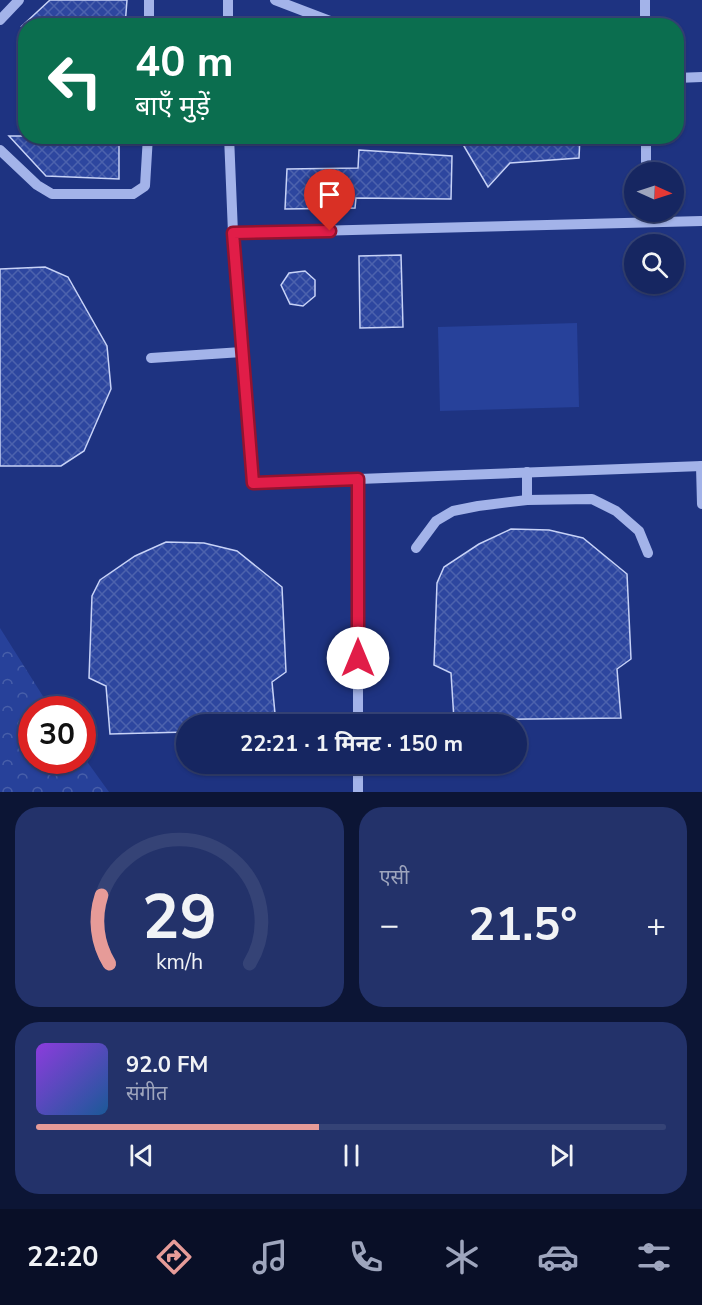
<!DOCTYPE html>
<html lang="hi">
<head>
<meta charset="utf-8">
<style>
	body { margin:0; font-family:"Nunito Sans","Noto Sans Devanagari",sans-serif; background:#23326a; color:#f1f3f6; height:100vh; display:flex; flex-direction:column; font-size:22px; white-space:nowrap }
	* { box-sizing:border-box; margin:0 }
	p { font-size:20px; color:#9ea5bd }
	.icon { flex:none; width:33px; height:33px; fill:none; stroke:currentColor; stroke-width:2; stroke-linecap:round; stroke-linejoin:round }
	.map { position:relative; height:792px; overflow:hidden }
	.details { display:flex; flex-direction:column; gap:15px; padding:15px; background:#0c1535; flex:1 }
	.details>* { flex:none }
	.hud { position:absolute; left:18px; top:18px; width:666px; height:126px; border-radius:24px; box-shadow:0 2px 4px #0004,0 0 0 2px #354376; background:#0b6e4f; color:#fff; overflow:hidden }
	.needle { width:39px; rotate:93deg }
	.fabs { position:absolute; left:624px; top:162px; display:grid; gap:12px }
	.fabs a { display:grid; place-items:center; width:60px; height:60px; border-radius:50%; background:#162661; box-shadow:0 2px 4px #0004,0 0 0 2px #354376; font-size:30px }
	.speed { position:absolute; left:18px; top:696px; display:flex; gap:12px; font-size:30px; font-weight:700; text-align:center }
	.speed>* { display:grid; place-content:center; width:78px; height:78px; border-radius:50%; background:#162661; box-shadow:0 2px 4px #0004,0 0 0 2px #354376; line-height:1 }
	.speed .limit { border:9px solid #d22; background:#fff; color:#111 }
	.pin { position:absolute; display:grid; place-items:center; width:51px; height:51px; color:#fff; margin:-62px -26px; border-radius:50% 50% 50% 0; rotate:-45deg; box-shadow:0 0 6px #0007 }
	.pin .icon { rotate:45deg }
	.me { position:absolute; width:66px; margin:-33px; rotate:0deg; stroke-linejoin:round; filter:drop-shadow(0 0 4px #0008) }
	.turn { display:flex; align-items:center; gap:21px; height:126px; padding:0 18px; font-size:27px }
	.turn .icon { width:78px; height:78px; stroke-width:2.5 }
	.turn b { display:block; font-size:42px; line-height:51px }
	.big { font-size:45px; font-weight:700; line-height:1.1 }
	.details .widget { flex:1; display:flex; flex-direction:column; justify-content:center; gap:9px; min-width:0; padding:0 21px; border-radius:24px; background:#23326a }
	.details .dial { align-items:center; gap:0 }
	.dial svg { height:156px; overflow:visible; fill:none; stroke:#354376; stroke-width:7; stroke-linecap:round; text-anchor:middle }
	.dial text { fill:#f1f3f6; stroke:none }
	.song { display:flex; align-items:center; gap:18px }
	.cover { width:72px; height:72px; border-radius:9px; background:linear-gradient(135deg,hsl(270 70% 55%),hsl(210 70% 35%)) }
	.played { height:6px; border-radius:3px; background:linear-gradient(90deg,#e69b98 45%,#354376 45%) }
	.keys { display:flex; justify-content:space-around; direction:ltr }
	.heat { display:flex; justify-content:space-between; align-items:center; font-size:33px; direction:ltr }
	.details .tiles { flex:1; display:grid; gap:15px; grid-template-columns:1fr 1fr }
	.widget:last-child { grid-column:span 2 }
	.trip { position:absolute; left:176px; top:714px; width:351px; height:60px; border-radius:30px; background:#162661; box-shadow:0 2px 4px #0004,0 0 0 2px #354376; font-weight:700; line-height:60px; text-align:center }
	.menu { display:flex; height:96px; justify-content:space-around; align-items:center; background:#090f27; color:#9ea5bd }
	.menu .icon { width:42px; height:42px }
	.menu .on { color:#e69b98 }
	.menu b { font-size:27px; color:#f1f3f6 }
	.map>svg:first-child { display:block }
</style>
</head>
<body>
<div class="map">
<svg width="702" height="792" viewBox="0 0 702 792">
	<defs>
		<pattern id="forest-crowns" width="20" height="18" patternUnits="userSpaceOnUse" patternTransform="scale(1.5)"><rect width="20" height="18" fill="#27419a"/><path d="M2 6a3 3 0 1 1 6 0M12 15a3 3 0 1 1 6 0" fill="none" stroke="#475ea9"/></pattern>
		<pattern id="building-cross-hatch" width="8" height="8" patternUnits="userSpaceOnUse" patternTransform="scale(1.5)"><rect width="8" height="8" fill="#2d469f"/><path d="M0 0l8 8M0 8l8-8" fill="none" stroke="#4c62ad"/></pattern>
	</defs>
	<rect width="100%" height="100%" fill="#1e3381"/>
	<!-- grass -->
	<path fill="#27419a" d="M577 323 579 407 440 411 438 327Z"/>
	<!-- forest -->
	<path fill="url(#forest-crowns)" d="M0 628 51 709 32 710V760H82L83 756 109 792H0Z"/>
	<!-- building -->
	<g fill="url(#building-cross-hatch)" stroke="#c7d2f7" stroke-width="1.5">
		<path d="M50 0H127L125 26H22Z"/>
		<path d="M9 136H43L46 140 119 144V179L46 176Z"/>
		<path d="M458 136H580L579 158 510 163 488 187Z"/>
		<path d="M359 150 452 156 451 199 356 198 355 208 285 209 287 169 358 168Z"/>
		<path d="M401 255 403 327 360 328 359 256Z"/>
		<path d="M45 267 68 277 107 346 111 389 84 451 61 466H0V269Z"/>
		<path d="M305 271 315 280V296L303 306 290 304 281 285 289 273Z"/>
		<path d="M511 529 549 530 583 538 627 574 631 659 617 669 621 718 454 720 451 673 434 665 437 583 444 567 479 544Z"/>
		<path d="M166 542 204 543 237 551 282 587 286 672 272 682 276 724H186V732L110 734 106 686 89 678 92 596 100 580 135 556Z"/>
	</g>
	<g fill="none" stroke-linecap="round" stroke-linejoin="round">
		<!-- minor -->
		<g stroke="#a3b3e9" stroke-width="10">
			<path d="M149 0V26"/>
			<path d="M228 0V26"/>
			<path d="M275 0 343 26"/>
			<path d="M0 20 19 0"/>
			<path d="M645 26V0"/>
			<path d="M676 78 702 77"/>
			<path d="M229 136 233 233 253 483 702 466"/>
			<path d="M646 136V172"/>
			<path d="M0 150 37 185 52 194H133L145 186 148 136"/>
			<path d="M233 233 702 221"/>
			<path d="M151 358 242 352"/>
			<path d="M701 466 702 504"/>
			<path d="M358 479V724"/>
			<path d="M527 500V472"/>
			<path d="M416 548 436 521 453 511 478 506 527 500 592 499 616 511 639 531 648 553"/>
			<path d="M358 764V792"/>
		</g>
	</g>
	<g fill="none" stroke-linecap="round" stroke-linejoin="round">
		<defs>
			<path id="route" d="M330 231 233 233 253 483 358 479V658"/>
		</defs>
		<!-- route casing -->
		<use href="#route" stroke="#92132f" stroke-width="15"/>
		<!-- route -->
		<use href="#route" stroke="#e11d48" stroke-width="10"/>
	</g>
</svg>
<div class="fabs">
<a><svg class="needle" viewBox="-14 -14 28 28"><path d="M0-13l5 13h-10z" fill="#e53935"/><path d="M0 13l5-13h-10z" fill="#9ea5bd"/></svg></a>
<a><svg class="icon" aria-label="search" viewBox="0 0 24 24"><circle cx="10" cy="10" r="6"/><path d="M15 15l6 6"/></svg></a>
</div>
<div class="speed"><div class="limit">30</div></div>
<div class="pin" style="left:330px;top:231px;background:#d93025"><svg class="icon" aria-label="arrive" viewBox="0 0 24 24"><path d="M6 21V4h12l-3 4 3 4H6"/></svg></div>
<svg class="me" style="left:358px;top:658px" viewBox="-20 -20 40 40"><circle r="19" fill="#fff"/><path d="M0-13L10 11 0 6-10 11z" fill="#e11d48"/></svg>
<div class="trip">22:21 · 1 मिनट · 150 m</div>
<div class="hud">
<div class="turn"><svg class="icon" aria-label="left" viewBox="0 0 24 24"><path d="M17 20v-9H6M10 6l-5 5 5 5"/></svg><div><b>40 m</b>बाएँ मुड़ें</div></div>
</div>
</div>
<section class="details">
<div class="tiles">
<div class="widget dial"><svg viewBox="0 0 100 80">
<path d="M14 69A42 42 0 1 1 86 69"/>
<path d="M14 69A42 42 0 0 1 10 34" stroke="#e69b98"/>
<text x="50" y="56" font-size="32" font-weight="700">29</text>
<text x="50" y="72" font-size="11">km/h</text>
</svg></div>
<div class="widget"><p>एसी</p>
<div class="heat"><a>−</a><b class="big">21.5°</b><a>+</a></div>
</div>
<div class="widget">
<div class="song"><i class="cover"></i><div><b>92.0 FM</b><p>संगीत</p></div></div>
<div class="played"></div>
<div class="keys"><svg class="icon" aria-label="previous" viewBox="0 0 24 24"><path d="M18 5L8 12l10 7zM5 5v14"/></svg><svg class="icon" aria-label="pause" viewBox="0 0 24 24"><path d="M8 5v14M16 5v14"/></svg><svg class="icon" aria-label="next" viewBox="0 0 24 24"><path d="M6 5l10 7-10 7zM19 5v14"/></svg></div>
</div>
</div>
</section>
<nav class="menu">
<b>22:20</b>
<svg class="icon on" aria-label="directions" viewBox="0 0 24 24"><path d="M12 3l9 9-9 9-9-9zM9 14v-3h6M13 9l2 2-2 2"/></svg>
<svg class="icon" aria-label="music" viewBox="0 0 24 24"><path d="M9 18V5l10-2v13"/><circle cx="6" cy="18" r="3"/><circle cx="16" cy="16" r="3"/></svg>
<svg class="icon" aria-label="phone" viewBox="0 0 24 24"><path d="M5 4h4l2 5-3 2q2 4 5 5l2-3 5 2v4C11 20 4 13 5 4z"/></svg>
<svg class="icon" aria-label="climate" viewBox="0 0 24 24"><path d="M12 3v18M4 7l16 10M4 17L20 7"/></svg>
<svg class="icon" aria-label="car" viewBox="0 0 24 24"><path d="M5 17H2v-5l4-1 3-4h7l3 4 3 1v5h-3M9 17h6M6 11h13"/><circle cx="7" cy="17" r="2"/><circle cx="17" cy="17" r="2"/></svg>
<svg class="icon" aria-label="filters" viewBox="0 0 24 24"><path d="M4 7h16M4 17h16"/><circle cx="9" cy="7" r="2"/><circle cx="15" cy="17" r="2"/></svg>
</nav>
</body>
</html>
